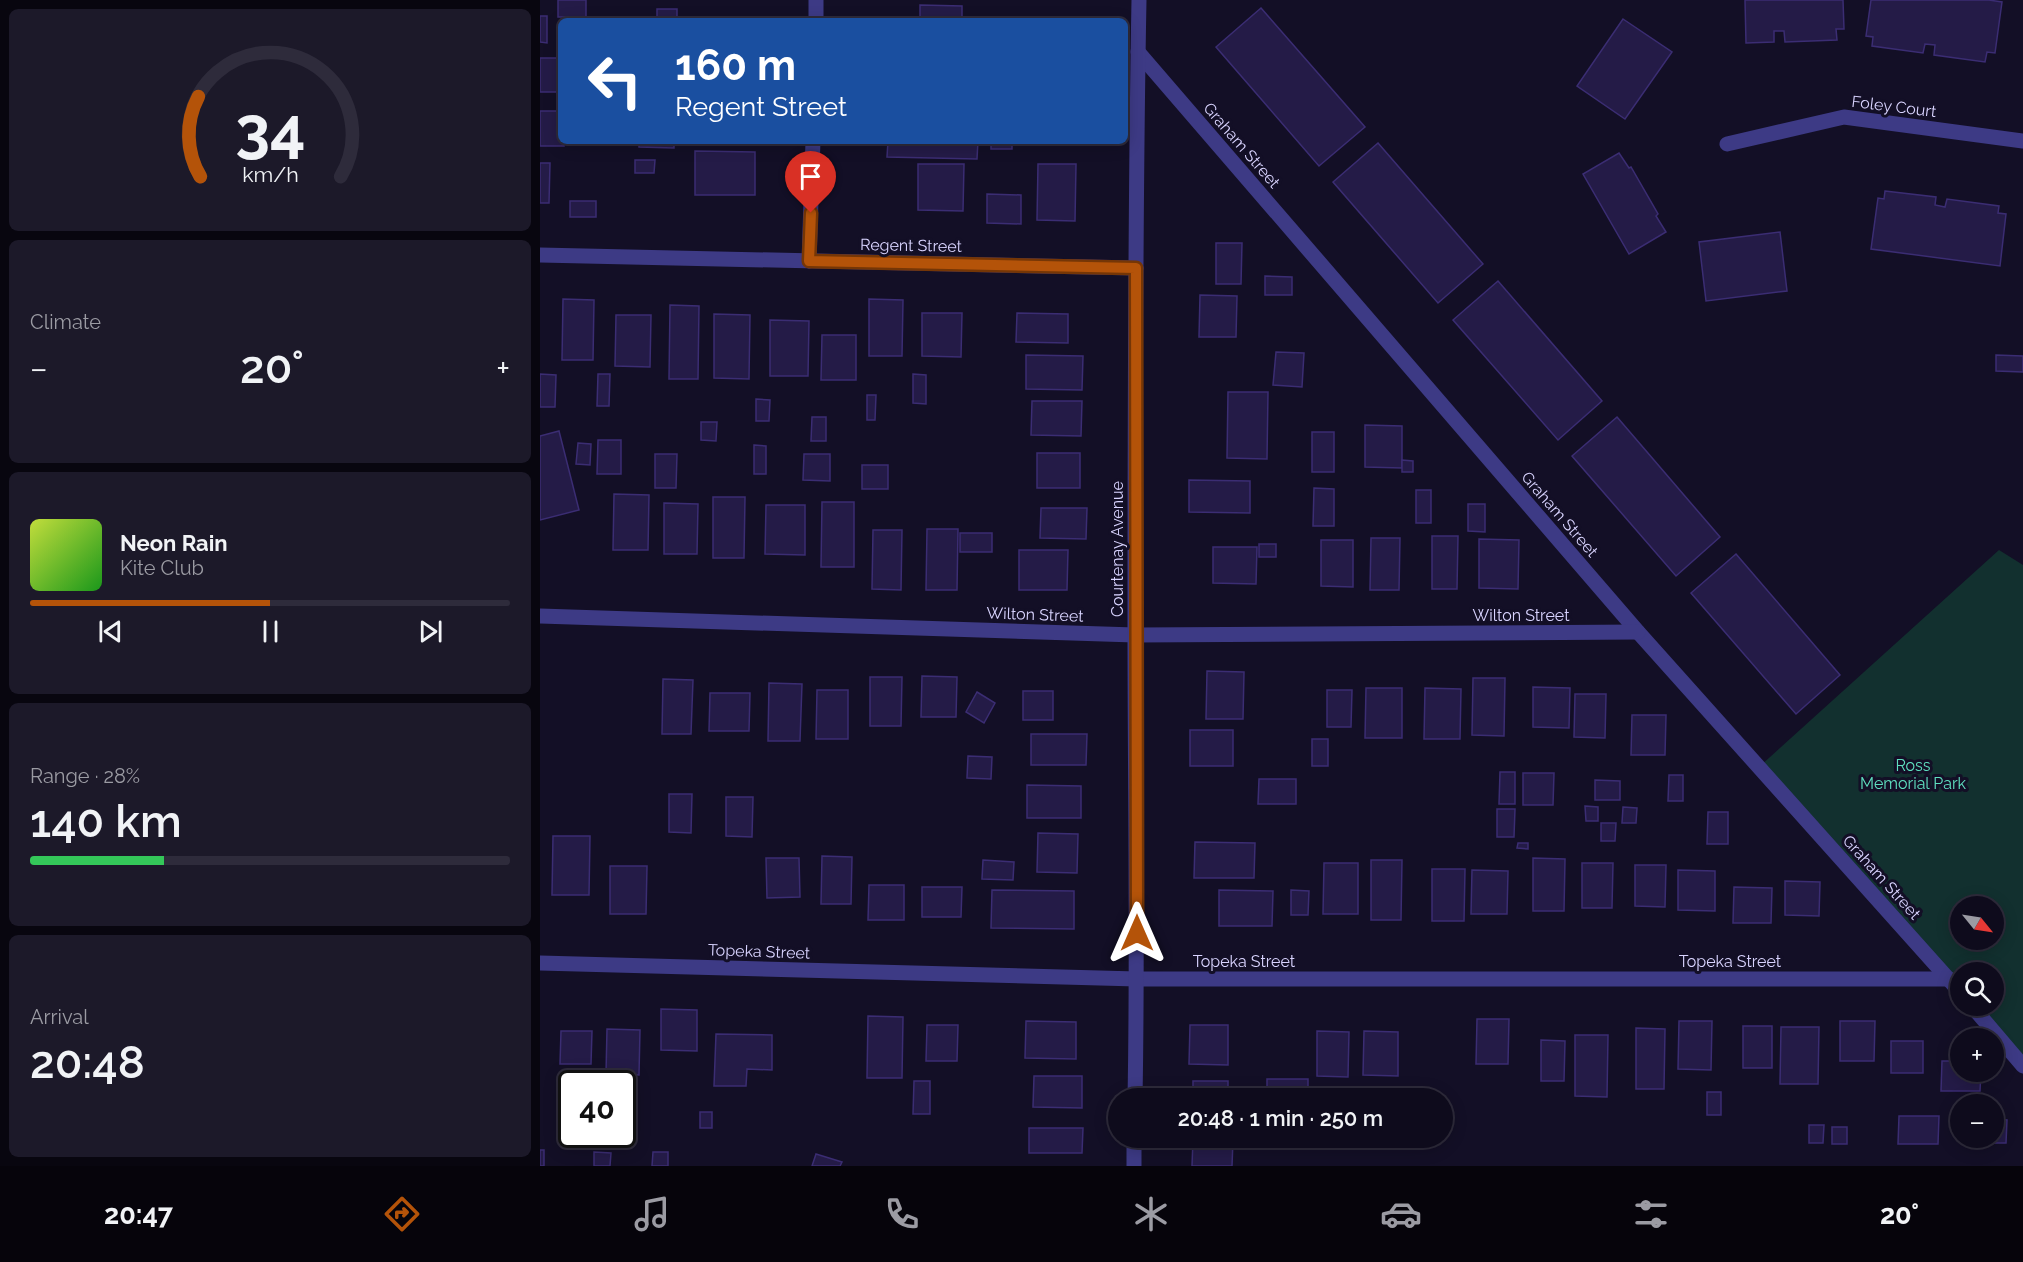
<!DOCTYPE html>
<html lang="en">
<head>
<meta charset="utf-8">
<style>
	body { margin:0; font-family:Raleway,sans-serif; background:#1c1929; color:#f1f3f6; height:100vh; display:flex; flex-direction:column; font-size:22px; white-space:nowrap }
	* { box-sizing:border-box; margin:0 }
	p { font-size:20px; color:#9b9ba3 }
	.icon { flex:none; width:33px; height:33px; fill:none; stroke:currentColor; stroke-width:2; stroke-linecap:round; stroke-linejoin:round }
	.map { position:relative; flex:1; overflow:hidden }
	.sheet { display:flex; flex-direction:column; gap:9px; padding:9px; background:#08060f; width:540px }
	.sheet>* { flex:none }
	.banner { position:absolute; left:18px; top:18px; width:570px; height:126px; border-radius:9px; box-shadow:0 3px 15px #0003,0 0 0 2px #2e2b3b; background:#1a4fa0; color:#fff; overflow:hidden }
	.needle { width:39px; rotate:120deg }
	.fabs { position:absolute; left:1410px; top:896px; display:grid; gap:12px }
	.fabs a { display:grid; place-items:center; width:54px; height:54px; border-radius:50%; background:#0e0b1c; box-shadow:0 3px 15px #0003,0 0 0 2px #2e2b3b; font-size:30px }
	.speed { position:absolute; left:18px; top:1070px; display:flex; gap:12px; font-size:30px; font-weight:700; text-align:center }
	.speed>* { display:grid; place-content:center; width:78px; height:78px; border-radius:50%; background:#0e0b1c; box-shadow:0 3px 15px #0003,0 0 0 2px #2e2b3b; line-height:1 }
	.speed .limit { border:3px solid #111; border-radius:9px; background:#fff; color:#111 }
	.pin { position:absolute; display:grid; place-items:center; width:51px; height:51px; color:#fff; margin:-62px -26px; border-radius:50% 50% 50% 0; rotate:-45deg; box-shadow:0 0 6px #0007 }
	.pin .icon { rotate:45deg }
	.me { position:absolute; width:66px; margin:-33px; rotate:0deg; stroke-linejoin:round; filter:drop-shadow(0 0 4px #0008) }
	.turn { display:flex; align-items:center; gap:21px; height:126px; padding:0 18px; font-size:27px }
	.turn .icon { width:78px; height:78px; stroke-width:2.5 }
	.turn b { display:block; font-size:42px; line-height:51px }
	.big { font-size:45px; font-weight:600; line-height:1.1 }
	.sheet .tile { flex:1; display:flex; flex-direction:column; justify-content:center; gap:9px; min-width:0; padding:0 21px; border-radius:9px; background:#1c1929 }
	.sheet .dial { align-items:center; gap:0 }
	.dial svg { height:156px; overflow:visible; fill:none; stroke:#2e2b3b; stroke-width:7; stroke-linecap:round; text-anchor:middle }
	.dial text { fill:#f1f3f6; stroke:none }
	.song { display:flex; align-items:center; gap:18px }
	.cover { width:72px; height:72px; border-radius:9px; background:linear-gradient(135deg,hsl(70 70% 55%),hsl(120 70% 35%)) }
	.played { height:6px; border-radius:3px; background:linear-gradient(90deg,#b45309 50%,#2e2b3b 50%) }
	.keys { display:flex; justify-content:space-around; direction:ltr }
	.heat { display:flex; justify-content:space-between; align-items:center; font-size:33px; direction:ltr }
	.charge { height:9px; border-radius:4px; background:linear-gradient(90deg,#34c759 28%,#2e2b3b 0) }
	.trip { position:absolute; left:568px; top:1088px; width:345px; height:60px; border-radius:30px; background:#0e0b1c; box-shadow:0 3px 15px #0003,0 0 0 2px #2e2b3b; font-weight:600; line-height:60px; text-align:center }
	.tabs { display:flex; height:96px; justify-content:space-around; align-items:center; background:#06040b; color:#9b9ba3 }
	.tabs .icon { width:42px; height:42px }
	.tabs .selected { color:#b45309 }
	.tabs b { font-size:27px; color:#f1f3f6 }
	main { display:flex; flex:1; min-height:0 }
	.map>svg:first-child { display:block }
</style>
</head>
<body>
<main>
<section class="sheet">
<div class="tile dial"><svg viewBox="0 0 100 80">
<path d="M14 69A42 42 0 1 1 86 69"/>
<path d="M14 69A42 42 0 0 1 13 28" stroke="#b45309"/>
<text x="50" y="56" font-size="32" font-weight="700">34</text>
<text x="50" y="72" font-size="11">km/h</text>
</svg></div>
<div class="tile"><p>Climate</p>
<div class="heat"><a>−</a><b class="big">20°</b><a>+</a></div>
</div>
<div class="tile">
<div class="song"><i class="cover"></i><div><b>Neon Rain</b><p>Kite Club</p></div></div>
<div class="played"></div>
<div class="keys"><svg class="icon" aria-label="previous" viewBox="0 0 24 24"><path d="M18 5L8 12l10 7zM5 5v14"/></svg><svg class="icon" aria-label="pause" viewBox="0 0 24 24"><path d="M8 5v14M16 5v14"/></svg><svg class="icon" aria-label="next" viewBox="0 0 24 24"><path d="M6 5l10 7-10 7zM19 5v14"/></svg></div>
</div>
<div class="tile"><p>Range · 28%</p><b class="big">140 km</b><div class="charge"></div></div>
<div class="tile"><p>Arrival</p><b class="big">20:48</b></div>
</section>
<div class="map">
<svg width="1483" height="1166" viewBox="0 0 1483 1166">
	<rect width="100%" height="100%" fill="#130f26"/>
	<!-- green -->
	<path fill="#12302f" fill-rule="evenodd" d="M1459 550 1483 565V1066L1431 1005H1454V972H1420V992L1219 767ZM1420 906H1454V939H1420Z"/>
	<!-- building -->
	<g fill="#241b47" stroke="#3b2d73" stroke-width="1.5">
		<rect x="18" y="0" width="28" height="17"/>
		<path d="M1205 0H1303L1304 29H1296L1297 40 1245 42 1244 31H1234V42L1206 43Z"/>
		<path d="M1331 0H1449L1462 2 1455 53 1447 52 1445 62 1394 55 1395 45 1385 44 1383 53 1332 46 1333 37 1326 36Z"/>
		<path d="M380 5 422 6V21H380Z"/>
		<path d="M721 8 825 127 779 166 676 47Z"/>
		<rect x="117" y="9" width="20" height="12"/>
		<path d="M0 16H7V43L0 42Z"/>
		<path d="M160 18 220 19V21H160Z"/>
		<path d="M1083 19 1132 52 1085 119 1037 86Z"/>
		<rect x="0" y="58" width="17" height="34"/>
		<path d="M0 111H21V141H24V146H0Z"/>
		<path d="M99 141H134V148L99 147Z"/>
		<path d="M348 141H438L437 159 347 157Z"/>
		<rect x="451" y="141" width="21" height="8"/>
		<path d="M838 143 943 264 898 303 793 182Z"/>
		<path d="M155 151 215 152V195H155Z"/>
		<path d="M1079 153 1089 168 1091 167 1118 214 1116 216 1126 232 1089 254 1043 174Z"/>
		<path d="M95 160H115L114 173H95Z"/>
		<path d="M0 163H10L9 203H0Z"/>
		<path d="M378 164H424L423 211 378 210Z"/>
		<path d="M498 164H536L535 221 497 220Z"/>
		<path d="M1345 191 1396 197 1395 205 1405 207 1407 199 1459 206 1458 213 1466 214 1460 266 1331 249 1338 198 1344 199Z"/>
		<path d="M447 194 481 195V224L447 223Z"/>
		<rect x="30" y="201" width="26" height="16"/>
		<path d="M1240 232 1247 291 1166 301 1159 242Z"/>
		<path d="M676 243H702L701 284H676Z"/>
		<path d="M725 276 752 277V295H725Z"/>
		<path d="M958 281 1062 401 1018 440 913 320Z"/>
		<path d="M660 295 697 296 696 337H659Z"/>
		<path d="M23 299 54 300 53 360H22Z"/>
		<path d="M329 299 363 300 362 356H329Z"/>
		<path d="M130 305 159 306 158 379H129Z"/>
		<path d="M382 313H422L421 357 382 356Z"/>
		<path d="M477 313 528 314V343L476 342Z"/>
		<path d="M174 314 210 315 209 379 174 378Z"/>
		<path d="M76 315H111L110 367 75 366Z"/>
		<path d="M230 320 269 321 268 376H230Z"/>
		<path d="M282 335H316V380H281Z"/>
		<path d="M736 352 764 353 762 387 733 385Z"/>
		<path d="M486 355 543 356 542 390 486 389Z"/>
		<path d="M1456 355 1483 356V372L1456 371Z"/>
		<path d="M0 374 16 375 15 407H0Z"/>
		<path d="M58 374H70L69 406H57Z"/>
		<path d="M373 374 386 375V404L373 403Z"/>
		<path d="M688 392H728L727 459 687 458Z"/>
		<path d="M327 395H336L335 420H327Z"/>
		<path d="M216 399 230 400 229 421H216Z"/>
		<path d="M492 401H542L541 436 491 435Z"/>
		<path d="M272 417H286V441H271Z"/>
		<path d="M1077 417 1180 537 1136 576 1032 456Z"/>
		<path d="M161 422H177L176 441 161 440Z"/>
		<path d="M825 425 862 426V468L825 467Z"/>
		<path d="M19 431 39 510 0 520V436Z"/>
		<rect x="772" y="432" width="22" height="40"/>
		<path d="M58 440H81V474H57Z"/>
		<path d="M38 443 51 444 50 465 36 464Z"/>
		<path d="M214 445 226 446V474H214Z"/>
		<rect x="497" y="453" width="43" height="35"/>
		<path d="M115 454H137L136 488H115Z"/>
		<path d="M264 454H290V481L263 480Z"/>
		<path d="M862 460 873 461V472H862Z"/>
		<rect x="322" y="465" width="26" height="24"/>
		<path d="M649 480 710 481V513L649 512Z"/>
		<path d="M774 488 794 489V526H773Z"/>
		<rect x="876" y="490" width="15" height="33"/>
		<path d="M74 494 109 495 108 550H73Z"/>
		<path d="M173 497H205L204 558H173Z"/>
		<path d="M282 502H314V567H281Z"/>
		<path d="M124 503 158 504 157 554H124Z"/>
		<path d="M928 504H945V532L928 531Z"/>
		<path d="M226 505H265V555L225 554Z"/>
		<path d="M501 508H547L546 539 500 538Z"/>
		<path d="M387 529H418L417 590H386Z"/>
		<path d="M333 530H362L361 590 332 589Z"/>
		<rect x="420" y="533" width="32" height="19"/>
		<path d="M892 536H918L917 589H892Z"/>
		<path d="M831 538H860L859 590H830Z"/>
		<path d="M939 539 979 540 978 589 939 588Z"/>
		<path d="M781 540H813V587L781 586Z"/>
		<rect x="719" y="544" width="17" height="13"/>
		<path d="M673 547H717L716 584 673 583Z"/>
		<path d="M479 550H528L527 590H479Z"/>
		<path d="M1196 554 1300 675 1256 714 1151 593Z"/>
		<path d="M667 671 704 672 703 719H666Z"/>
		<path d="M382 676 417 677 416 717H381Z"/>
		<path d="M330 677H362L361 726H330Z"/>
		<path d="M933 678H965L964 736 932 735Z"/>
		<path d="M123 679 153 680 151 734H122Z"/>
		<path d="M229 683 262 684 260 741H228Z"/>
		<path d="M993 687 1030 688 1029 728 993 727Z"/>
		<path d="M826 688H862V738H825Z"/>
		<path d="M885 688 921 689 920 739H884Z"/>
		<path d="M277 690H308V739H276Z"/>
		<path d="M787 690H812L811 727H787Z"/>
		<rect x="483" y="691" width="30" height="29"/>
		<path d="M437 692 455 703 444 723 426 712Z"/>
		<path d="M170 693H210L209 731H169Z"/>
		<path d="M1035 694H1066L1065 738 1034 737Z"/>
		<path d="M1092 715H1126L1125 755H1091Z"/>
		<rect x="650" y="730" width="43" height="36"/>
		<path d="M491 734H547L546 765H491Z"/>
		<rect x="772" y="739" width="16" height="27"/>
		<path d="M428 756 452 757 451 779 427 778Z"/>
		<path d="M960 772H975V804H959Z"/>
		<path d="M983 773H1014L1013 805H983Z"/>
		<path d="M1129 775H1143V801H1128Z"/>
		<path d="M719 779H756V804H718Z"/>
		<path d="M1055 780 1080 781V800H1055Z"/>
		<path d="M487 785 541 786V818H487Z"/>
		<path d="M129 794H152L151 833 129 832Z"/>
		<path d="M186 797H213L212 837 186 836Z"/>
		<path d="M1045 806 1058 807V821H1046Z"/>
		<path d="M1083 807 1097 808 1096 823H1082Z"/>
		<path d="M957 809H975L974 837H957Z"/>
		<path d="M1168 812H1188V844H1167Z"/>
		<path d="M1061 823H1076L1075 841H1061Z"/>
		<path d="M498 833 538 834 537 873 497 872Z"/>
		<path d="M13 836H50L49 895H12Z"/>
		<path d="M655 842 715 843 714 878H654Z"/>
		<path d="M978 843H988V849L977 848Z"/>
		<path d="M282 856 312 857 311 904H281Z"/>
		<path d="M226 858H259L260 897 227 898Z"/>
		<path d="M993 858 1025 859 1024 911H993Z"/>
		<path d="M443 860 474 862 473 880 442 879Z"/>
		<path d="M831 860H862L861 920H831Z"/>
		<path d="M784 863H818V914H783Z"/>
		<path d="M1042 863H1073L1072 908H1042Z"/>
		<path d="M1095 865H1126L1125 907 1095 906Z"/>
		<path d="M70 866H107L106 914H70Z"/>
		<path d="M892 869H925L924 921H892Z"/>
		<path d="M932 870 968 871 967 914H931Z"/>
		<path d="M1138 870 1175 871V911L1138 910Z"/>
		<path d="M1245 881 1280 882 1279 916 1245 915Z"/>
		<path d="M329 885H364V920H328Z"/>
		<path d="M382 887H422L421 917H382Z"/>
		<path d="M1194 887 1232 888 1231 923H1193Z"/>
		<path d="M452 890 534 891V929L451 928Z"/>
		<path d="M679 890 733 891 732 926H679Z"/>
		<path d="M751 890 769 891 768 915H751Z"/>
		<path d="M121 1009 157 1010V1051L121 1050Z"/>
		<path d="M328 1016 363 1017 362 1078H327Z"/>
		<path d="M937 1019H969L968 1064H936Z"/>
		<path d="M486 1021 536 1022V1059L485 1058Z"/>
		<path d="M1139 1021H1172L1171 1070 1138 1069Z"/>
		<path d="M1300 1021H1335L1334 1061H1300Z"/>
		<path d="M387 1025H418L417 1061H386Z"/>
		<path d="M650 1025H688V1065L649 1064Z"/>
		<rect x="1203" y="1026" width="29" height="42"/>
		<path d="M1241 1027H1279L1278 1084H1240Z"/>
		<path d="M1096 1028 1125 1029 1124 1089H1096Z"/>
		<path d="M67 1029 100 1030 99 1075 66 1074Z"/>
		<path d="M21 1031H52L51 1064H20Z"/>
		<path d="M777 1031 809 1032 808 1077 777 1076Z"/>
		<path d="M824 1031 858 1032V1076L823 1075Z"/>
		<path d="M176 1034 232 1035V1070L207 1069 206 1086H174Z"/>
		<path d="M1035 1035H1068L1067 1097 1035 1096Z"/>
		<path d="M1001 1040 1025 1041 1024 1081H1001Z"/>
		<rect x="1351" y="1041" width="32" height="32"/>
		<path d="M1402 1061H1420V1071H1441L1440 1091H1401Z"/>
		<path d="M494 1076H542V1108L493 1107Z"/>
		<rect x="727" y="1079" width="41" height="19"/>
		<path d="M374 1081H390V1114H373Z"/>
		<rect x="653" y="1081" width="35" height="17"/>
		<rect x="1167" y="1092" width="14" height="23"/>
		<rect x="160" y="1112" width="12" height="16"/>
		<path d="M1359 1116H1399L1398 1144H1358Z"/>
		<path d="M1454 1119 1467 1120 1466 1143H1434V1137H1454Z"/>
		<path d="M1269 1125H1284L1283 1143H1269Z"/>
		<rect x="1292" y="1127" width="15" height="17"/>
		<path d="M489 1128H543L542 1153H489Z"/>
		<rect x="803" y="1137" width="19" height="10"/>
		<path d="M653 1139 693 1140 692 1166H652Z"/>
		<rect x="0" y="1150" width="4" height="16"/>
		<path d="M54 1152 71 1153 70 1166H54Z"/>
		<path d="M113 1152H128V1166H112Z"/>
		<path d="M276 1154 302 1162 300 1166H272Z"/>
	</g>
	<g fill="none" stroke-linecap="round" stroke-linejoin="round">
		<!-- minor -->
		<g stroke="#3d3a85" stroke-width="15">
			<path d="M276 21V0"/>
			<path d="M598 52 1098 632 1420 992"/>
			<path d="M1187 144 1304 117 1483 141"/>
			<path d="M0 255 596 268"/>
			<path d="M269 261 273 141"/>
			<path d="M0 616 595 635 1098 632"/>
			<path d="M0 963 597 979H1409"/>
			<path d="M1431 1005 1483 1066"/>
		</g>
		<!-- tertiary -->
		<g stroke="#3d3a85" stroke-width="15">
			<path d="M595 1098C598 943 595 789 595 635 595 423 595 211 599 0"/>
			<path d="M594 1166V1137"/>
		</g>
	</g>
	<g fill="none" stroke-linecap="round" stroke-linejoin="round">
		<defs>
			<path id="route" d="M271 213 269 261 596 268 597 933"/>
		</defs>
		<!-- route casing -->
		<use href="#route" stroke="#753606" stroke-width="15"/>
		<!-- route -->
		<use href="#route" stroke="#b45309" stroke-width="10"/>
	</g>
	<g text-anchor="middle" stroke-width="6" stroke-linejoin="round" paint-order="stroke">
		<!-- street labels -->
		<g font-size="16" fill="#d9d4ff" stroke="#130f26">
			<text transform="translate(1354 106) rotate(7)" y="6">Foley Court</text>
			<text transform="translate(702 145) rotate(49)" y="6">Graham Street</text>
			<text transform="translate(371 245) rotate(1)" y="6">Regent Street</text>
			<text transform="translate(1020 514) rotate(49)" y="6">Graham Street</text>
			<text transform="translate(577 549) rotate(-90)" y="6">Courtenay Avenue</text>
			<text transform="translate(495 614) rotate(2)" y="6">Wilton Street</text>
			<text x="981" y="621">Wilton Street</text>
			<text transform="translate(1342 877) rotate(48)" y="6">Graham Street</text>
			<text transform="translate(219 951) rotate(2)" y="6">Topeka Street</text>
			<text x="704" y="967">Topeka Street</text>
			<text x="1190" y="967">Topeka Street</text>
		</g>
		<!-- park labels -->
		<g font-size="16" fill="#5fe0c0" stroke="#130f26">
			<text x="1373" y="771">Ross<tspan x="1373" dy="18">Memorial Park</tspan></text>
		</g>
	</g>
</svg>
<div class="fabs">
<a><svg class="needle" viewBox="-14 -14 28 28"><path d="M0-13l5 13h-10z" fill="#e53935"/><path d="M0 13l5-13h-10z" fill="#9b9ba3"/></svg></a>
<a><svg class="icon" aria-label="search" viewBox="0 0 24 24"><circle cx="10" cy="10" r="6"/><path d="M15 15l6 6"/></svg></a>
<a>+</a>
<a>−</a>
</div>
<div class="speed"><div class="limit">40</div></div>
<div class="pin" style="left:271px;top:213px;background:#d93025"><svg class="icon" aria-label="arrive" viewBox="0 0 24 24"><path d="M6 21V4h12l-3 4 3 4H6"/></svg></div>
<svg class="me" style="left:597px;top:933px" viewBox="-20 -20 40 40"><path d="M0-17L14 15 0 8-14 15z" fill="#b45309" stroke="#fff" stroke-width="4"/></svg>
<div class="trip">20:48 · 1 min · 250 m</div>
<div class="banner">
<div class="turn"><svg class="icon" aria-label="left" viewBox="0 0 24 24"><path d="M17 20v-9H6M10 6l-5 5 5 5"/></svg><div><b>160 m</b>Regent Street</div></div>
</div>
</div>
</main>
<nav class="tabs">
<b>20:47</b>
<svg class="icon selected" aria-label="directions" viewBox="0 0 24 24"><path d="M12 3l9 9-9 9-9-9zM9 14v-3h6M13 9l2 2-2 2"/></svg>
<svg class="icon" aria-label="music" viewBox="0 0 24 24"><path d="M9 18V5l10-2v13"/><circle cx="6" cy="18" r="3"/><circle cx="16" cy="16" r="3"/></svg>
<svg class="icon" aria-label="phone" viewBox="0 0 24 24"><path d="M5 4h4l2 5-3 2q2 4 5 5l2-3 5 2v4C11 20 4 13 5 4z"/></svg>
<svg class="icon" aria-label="climate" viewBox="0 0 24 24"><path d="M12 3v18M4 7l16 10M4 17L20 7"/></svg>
<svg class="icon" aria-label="car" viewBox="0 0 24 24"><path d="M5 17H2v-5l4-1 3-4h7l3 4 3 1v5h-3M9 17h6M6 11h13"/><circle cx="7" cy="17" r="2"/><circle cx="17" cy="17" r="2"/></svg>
<svg class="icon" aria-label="filters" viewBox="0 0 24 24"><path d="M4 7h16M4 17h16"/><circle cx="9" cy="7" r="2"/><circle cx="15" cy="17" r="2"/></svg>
<b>20°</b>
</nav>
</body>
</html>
